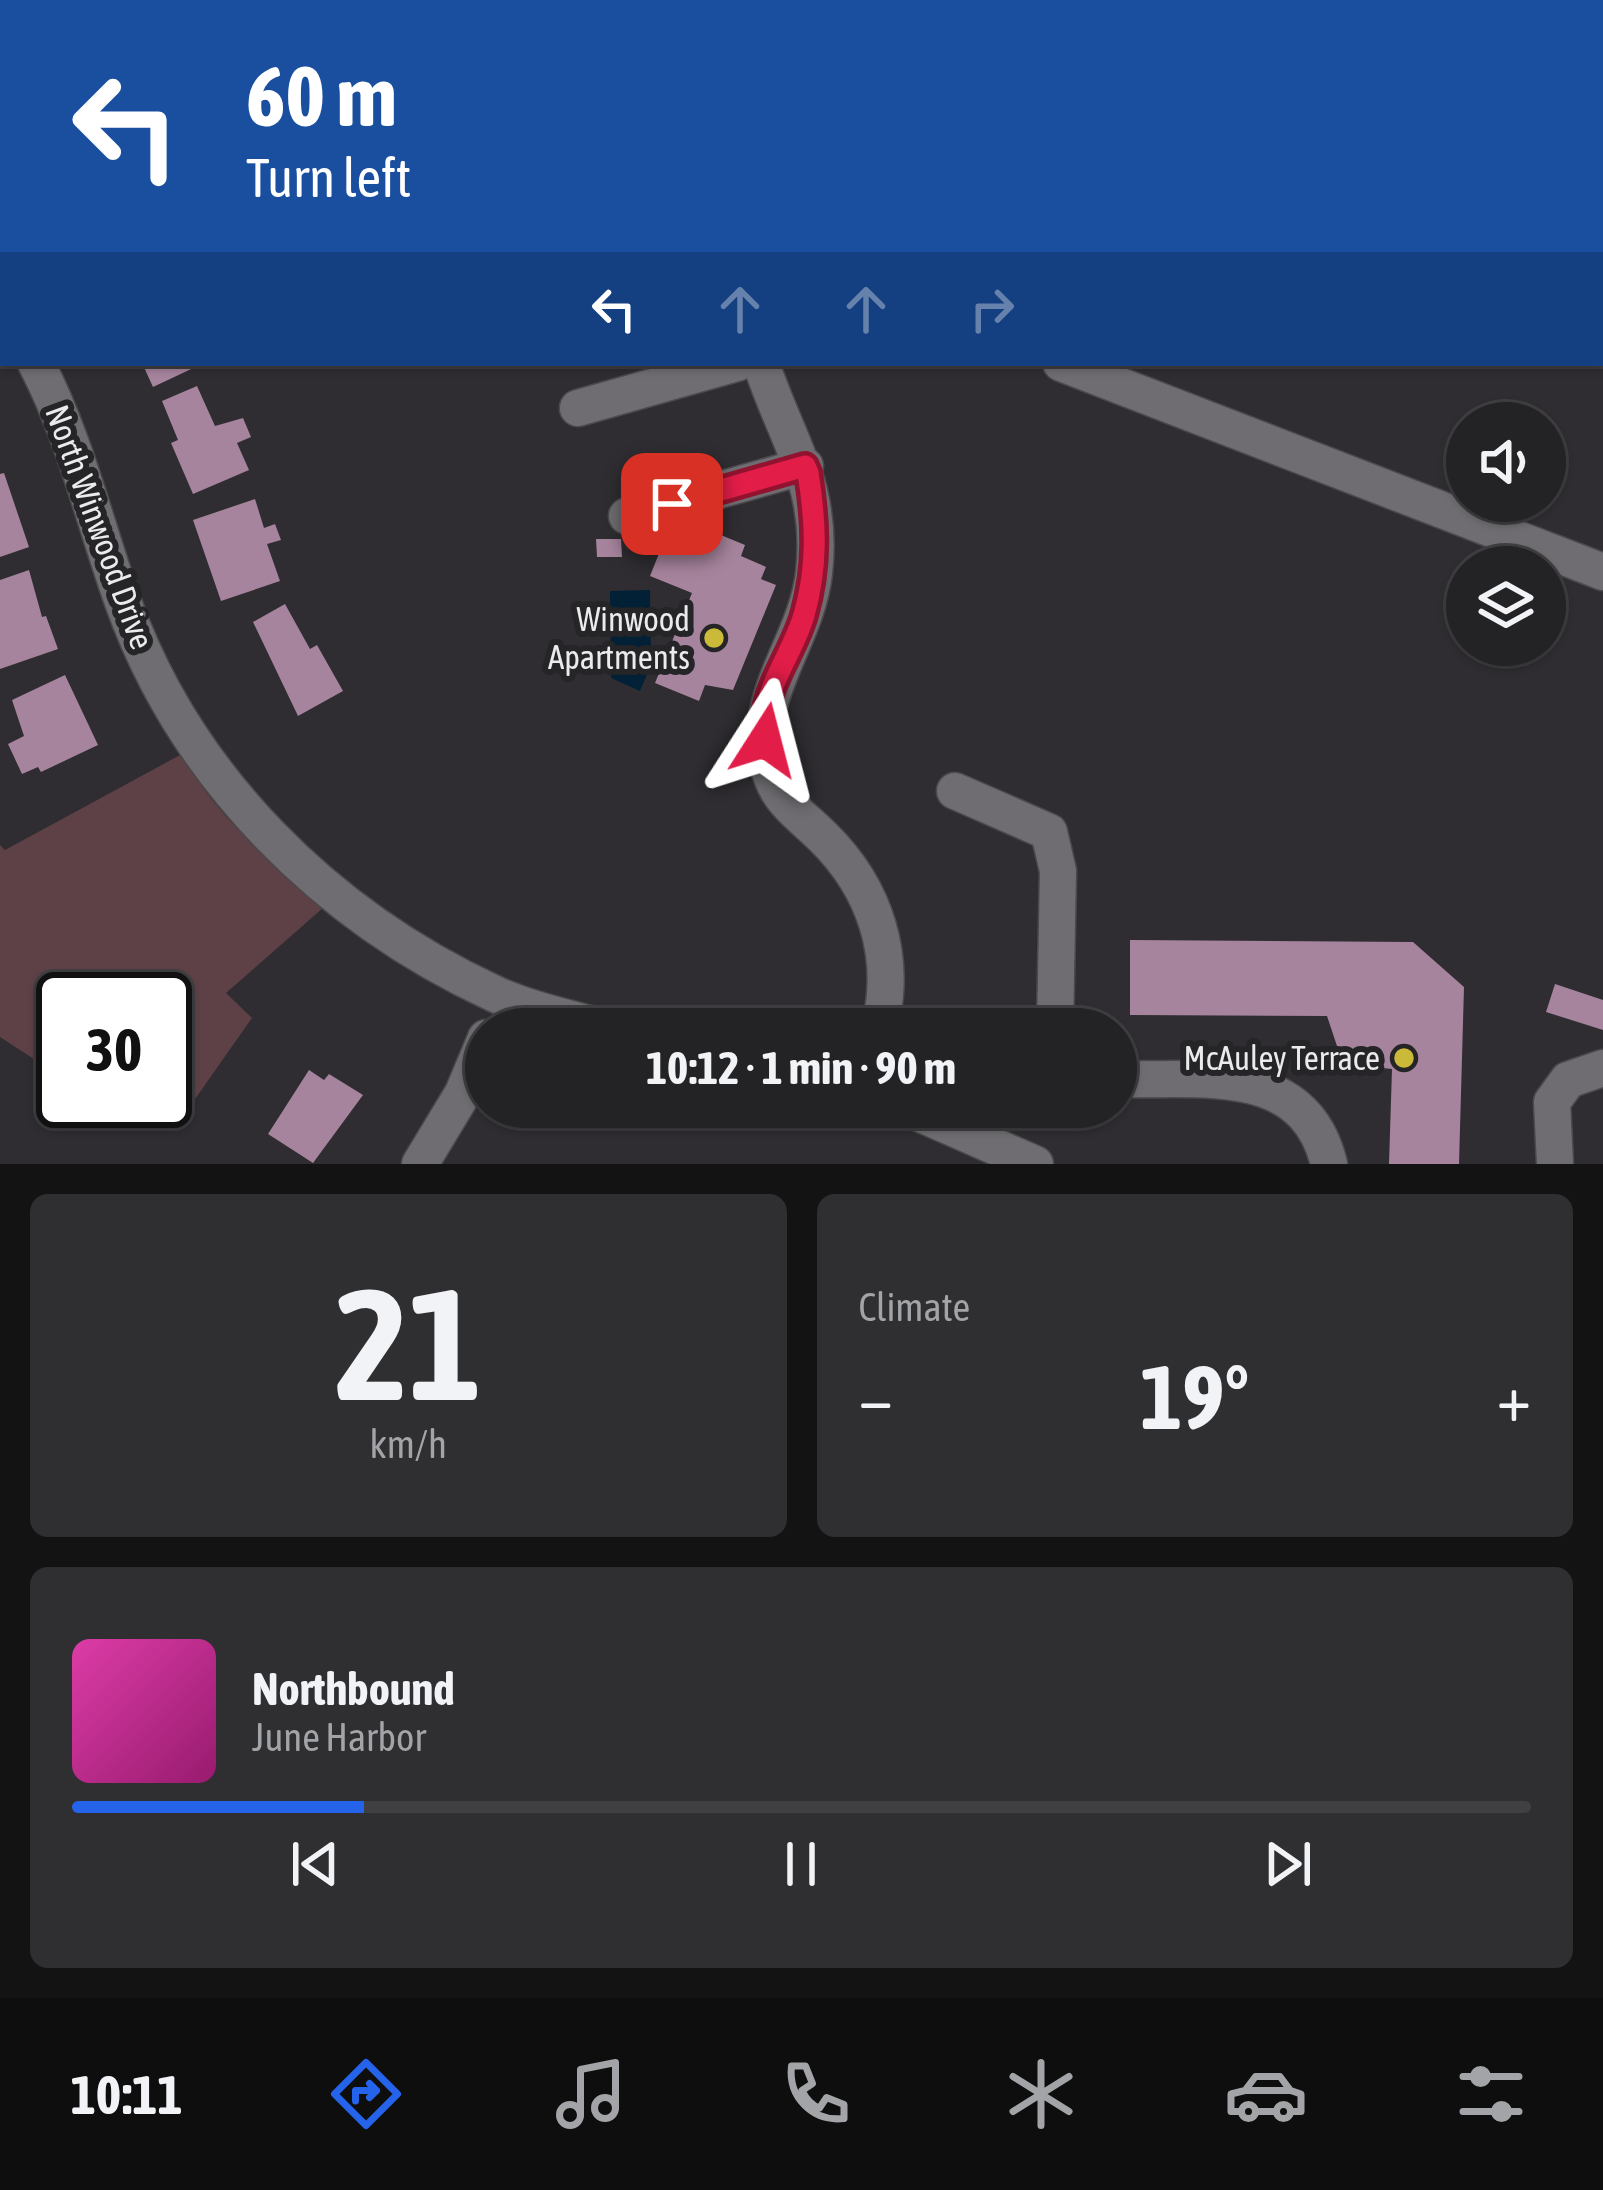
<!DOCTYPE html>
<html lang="en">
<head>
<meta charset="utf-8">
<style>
	body { margin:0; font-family:"Asap Condensed",sans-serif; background:#2f2f32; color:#f1f3f6; height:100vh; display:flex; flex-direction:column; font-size:45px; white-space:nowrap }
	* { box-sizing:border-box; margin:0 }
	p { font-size:39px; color:#a3a4a7 }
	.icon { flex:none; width:66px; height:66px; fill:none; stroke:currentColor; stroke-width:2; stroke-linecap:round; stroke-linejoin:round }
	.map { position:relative; height:1164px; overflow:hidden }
	.sheet { display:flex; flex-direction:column; gap:30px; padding:30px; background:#131314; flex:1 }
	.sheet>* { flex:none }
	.banner { position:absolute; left:0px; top:0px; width:1605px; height:366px; box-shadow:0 3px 9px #0004,0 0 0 3px #403f42; background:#1a4fa0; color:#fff; overflow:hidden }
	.tools { position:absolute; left:1446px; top:402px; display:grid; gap:24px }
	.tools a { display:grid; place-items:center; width:120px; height:120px; border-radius:50%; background:#232225; box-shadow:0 3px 9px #0004,0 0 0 3px #403f42; font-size:60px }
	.speed { position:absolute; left:36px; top:972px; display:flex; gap:24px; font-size:60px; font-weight:700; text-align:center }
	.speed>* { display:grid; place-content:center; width:156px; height:156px; border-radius:50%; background:#232225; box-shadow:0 3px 9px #0004,0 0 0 3px #403f42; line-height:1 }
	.speed .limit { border:6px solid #111; border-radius:18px; background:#fff; color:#111 }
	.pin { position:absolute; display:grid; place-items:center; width:102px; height:102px; color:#fff; margin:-51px; border-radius:24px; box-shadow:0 6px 18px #0006 }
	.me { position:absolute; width:132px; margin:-66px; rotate:9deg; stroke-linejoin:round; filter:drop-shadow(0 0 9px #0008) }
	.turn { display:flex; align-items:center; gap:42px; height:252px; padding:0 48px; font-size:54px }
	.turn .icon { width:156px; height:156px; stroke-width:2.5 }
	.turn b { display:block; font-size:84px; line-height:102px }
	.lanes { display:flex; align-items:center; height:114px; padding:0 48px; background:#0003; justify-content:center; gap:60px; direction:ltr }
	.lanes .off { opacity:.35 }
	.big { font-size:90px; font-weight:700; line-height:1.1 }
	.sheet .tile { flex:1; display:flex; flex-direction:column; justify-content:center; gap:18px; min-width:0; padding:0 42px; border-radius:18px; background:#2f2f32 }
	.sheet .dial { align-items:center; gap:0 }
	.dial b { font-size:156px; line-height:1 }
	.song { display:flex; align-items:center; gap:36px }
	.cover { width:144px; height:144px; border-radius:18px; background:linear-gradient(135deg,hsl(320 70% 55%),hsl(320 70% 35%)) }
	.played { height:12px; border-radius:6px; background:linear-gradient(90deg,#2563eb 20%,#403f42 20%) }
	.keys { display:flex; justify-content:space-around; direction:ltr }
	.heat { display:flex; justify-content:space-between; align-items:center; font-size:66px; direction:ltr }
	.sheet .tiles { flex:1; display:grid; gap:30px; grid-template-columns:1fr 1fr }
	.tile:last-child { grid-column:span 2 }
	.trip { position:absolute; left:465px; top:1008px; width:672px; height:120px; border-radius:60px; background:#232225; box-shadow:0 3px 9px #0004,0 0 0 3px #403f42; font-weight:700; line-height:120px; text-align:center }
	.tab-bar { display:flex; height:192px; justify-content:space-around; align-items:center; background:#0e0e0f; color:#a3a4a7 }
	.tab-bar .icon { width:84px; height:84px }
	.tab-bar .current { color:#2563eb }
	.tab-bar b { font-size:54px; color:#f1f3f6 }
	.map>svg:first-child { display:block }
</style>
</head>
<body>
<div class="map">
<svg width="1603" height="1164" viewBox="0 0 1603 1164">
	<rect width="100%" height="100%" fill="#2f2d31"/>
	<!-- green -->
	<path fill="#5d4146" d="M182 754C215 816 272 863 324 907L226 993 252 1018 188 1109 144 1131 97 1101H165V999H63V1078L0 1037V845L5 850Z"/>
	<!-- water -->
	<path fill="#022137" d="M650 590 651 665 640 691 611 678 610 591Z"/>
	<!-- building -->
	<g fill="#a6849d">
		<path d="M142 363H204L153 387Z"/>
		<path d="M197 386 215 426 243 418 251 437 237 443 249 470 193 494 171 443 178 440 162 401Z"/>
		<path d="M4 473 29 547 0 557V474Z"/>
		<path d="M255 499 264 528 275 524 281 540 267 544 280 581 221 601 193 520Z"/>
		<path d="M670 526 700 539 704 528 745 545 741 556 766 567 761 579 776 585 733 690 705 685 699 701 655 683 692 593 650 576Z"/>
		<path d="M596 539H621L622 557H597Z"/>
		<path d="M29 570 42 617 46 616 58 649 0 669V580Z"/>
		<path d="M285 604 310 649 317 645 343 691 298 716 253 622Z"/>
		<path d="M65 675 98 745 41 772 38 767 22 774 8 744 24 736 12 700Z"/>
		<path d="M1130 940 1413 942 1464 987 1459 1164H1389L1392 1069 1354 1065 1339 1052 1327 1016 1130 1015Z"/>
		<path d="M1555 984 1603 1000V1030L1546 1012Z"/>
		<path d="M309 1070 324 1080 329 1074 363 1095 313 1163 268 1134Z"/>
	</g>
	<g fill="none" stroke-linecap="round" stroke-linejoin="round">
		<defs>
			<g id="minor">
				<path d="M480 0 488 3"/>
				<path d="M1364 0 1372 3"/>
				<path d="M1535 0 1543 3"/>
				<path d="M555 3 556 0"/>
				<path d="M827 3 828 0"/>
				<path d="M1425 3 1426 0"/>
				<path d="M1602 26 1603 27"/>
				<path d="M1602 94H1603"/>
				<path d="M0 302 3 307"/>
				<path d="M36 363C76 440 94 521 123 602 186 778 326 916 495 994 530 1010 570 1018 607 1029"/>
				<path d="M761 363C786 440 824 485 814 573 806 645 746 699 771 775 780 803 803 817 823 837 875 888 898 957 879 1029"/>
				<path d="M1061 363 1603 572"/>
				<path d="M578 408 737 363"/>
				<path d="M627 516 805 466"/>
				<path d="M955 791 1049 832 1058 871 1055 1029"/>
				<path d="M1116 1079C1200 1082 1304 1061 1329 1164"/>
				<path d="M905 1107 1035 1164"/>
				<path d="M420 1164 463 1093 486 1038"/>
				<path d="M1555 1164 1552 1102 1568 1080 1603 1068"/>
			</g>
		</defs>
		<!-- minor casing -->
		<use href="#minor" stroke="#4a494c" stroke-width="39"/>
		<!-- minor -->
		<use href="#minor" stroke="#6f6d71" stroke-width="36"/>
	</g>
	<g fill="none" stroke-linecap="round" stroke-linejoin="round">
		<defs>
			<path id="route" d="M672 504 805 466 808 473C816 522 818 566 804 615 792 657 758 693 765 740"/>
		</defs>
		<!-- route casing -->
		<use href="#route" stroke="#92132f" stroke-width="30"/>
		<!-- route -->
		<use href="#route" stroke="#e11d48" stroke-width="21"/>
	</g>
	<!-- markers -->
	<g fill="#cbba39" stroke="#252427" stroke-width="4.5">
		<circle cx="714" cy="638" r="12"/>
		<circle cx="1404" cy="1058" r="12"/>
	</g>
	<g text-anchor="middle" stroke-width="12" stroke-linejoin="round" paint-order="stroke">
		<!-- street labels -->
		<g font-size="33" fill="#ebeaec" stroke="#252427">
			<text transform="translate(100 527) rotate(70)" y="12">North Winwood Drive</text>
		</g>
		<!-- poi labels -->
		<g font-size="33" fill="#ebeaec" stroke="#252427" text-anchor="end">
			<text x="690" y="631">Winwood<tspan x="690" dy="38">Apartments</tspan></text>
			<text x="1380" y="1070">McAuley Terrace</text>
		</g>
	</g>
</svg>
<div class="tools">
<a><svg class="icon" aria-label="sound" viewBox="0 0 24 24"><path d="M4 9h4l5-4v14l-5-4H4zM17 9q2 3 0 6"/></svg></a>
<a><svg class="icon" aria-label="layers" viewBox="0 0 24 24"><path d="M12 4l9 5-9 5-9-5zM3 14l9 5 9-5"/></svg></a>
</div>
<div class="speed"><div class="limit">30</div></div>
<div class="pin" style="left:672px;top:504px;background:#d93025"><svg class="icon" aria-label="arrive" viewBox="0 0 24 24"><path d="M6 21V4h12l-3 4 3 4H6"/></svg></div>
<svg class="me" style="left:765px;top:740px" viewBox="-20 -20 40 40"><path d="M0-17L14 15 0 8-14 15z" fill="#e11d48" stroke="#fff" stroke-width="4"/></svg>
<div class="trip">10:12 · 1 min · 90 m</div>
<div class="banner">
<div class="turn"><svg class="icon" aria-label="left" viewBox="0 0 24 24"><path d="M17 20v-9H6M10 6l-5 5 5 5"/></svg><div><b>60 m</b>Turn left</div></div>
<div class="lanes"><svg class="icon" aria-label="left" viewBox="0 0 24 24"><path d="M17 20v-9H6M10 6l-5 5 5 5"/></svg><svg class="icon off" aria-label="ahead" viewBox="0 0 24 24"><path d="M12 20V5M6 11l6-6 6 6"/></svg><svg class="icon off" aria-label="ahead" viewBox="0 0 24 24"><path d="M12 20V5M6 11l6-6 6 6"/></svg><svg class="icon off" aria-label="right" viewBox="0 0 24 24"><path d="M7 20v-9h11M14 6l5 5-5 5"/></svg></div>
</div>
</div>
<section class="sheet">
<div class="tiles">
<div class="tile dial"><b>21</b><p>km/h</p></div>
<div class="tile"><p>Climate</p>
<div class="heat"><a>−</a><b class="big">19°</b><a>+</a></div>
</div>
<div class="tile">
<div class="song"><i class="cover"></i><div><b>Northbound</b><p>June Harbor</p></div></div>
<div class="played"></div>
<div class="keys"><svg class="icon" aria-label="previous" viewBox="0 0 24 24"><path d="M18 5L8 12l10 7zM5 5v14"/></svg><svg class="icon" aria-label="pause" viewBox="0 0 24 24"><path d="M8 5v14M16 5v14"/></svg><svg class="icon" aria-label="next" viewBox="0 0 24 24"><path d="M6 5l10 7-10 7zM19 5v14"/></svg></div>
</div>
</div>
</section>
<nav class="tab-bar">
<b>10:11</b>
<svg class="icon current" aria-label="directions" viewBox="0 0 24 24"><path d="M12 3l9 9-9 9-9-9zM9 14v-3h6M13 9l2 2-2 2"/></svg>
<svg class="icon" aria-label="music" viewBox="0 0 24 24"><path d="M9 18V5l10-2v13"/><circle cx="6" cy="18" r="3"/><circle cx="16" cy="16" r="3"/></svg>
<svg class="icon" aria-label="phone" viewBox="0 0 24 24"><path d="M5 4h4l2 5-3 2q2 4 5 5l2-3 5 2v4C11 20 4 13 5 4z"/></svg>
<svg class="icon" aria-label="climate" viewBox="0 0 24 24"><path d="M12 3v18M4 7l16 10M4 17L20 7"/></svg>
<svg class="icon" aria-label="car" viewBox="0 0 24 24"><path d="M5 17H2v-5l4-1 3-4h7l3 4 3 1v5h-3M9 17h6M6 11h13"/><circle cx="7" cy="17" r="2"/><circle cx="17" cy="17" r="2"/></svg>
<svg class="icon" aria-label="filters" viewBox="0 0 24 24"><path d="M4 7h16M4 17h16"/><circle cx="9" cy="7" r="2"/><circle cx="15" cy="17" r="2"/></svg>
</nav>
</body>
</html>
